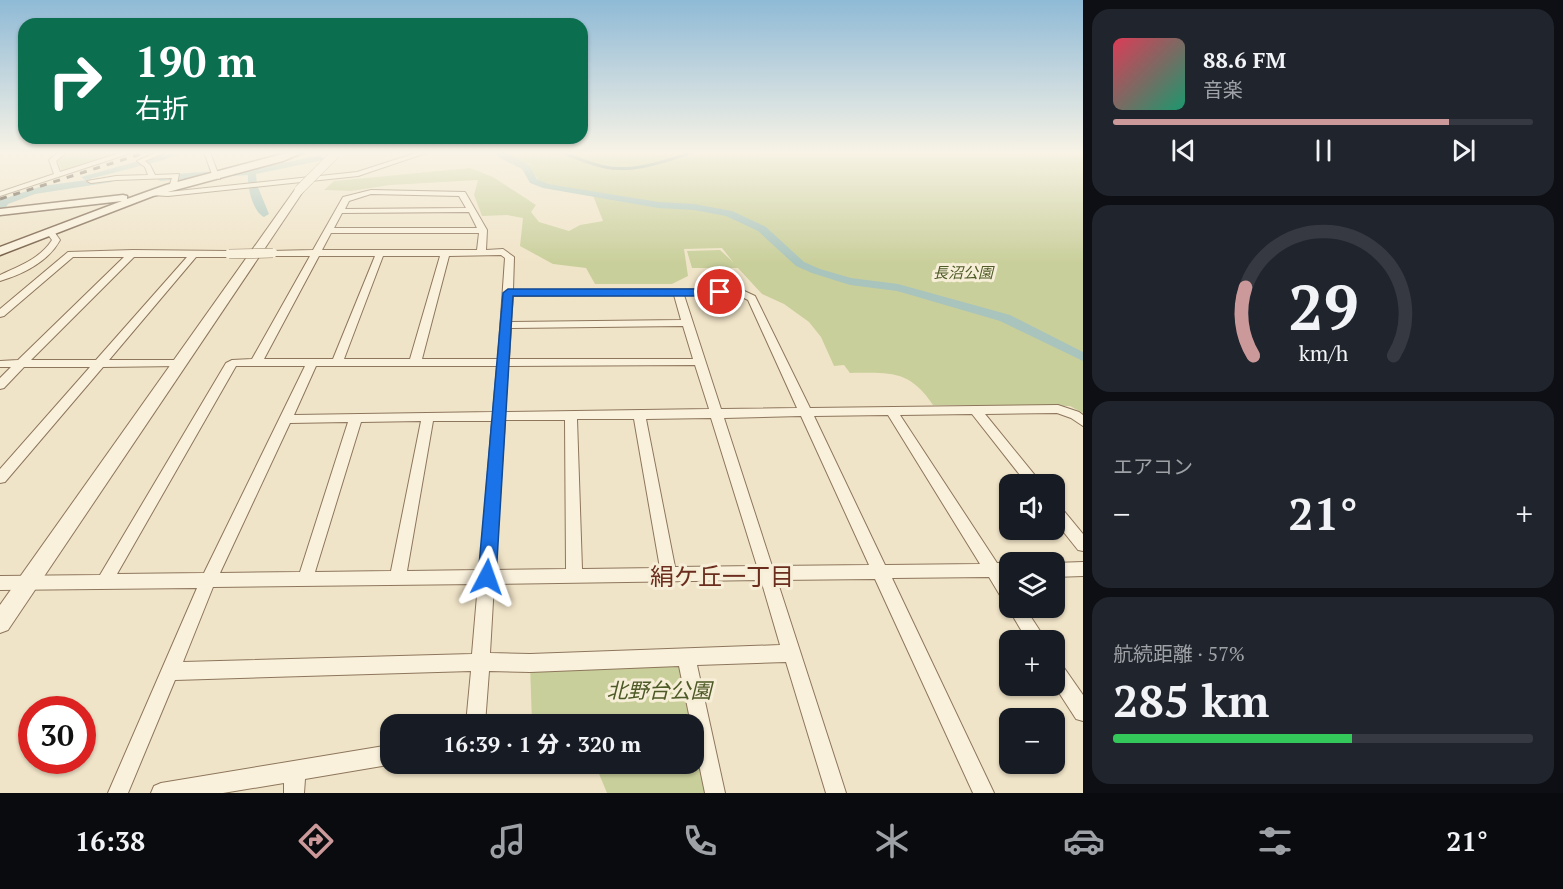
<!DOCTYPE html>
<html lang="ja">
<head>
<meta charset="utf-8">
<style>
	body { margin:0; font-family:"PT Serif","Noto Sans JP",serif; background:#20242c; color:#f1f3f6; height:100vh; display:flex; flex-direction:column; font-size:22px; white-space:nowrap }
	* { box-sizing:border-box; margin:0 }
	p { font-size:20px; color:#9ea1a6 }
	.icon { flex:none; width:33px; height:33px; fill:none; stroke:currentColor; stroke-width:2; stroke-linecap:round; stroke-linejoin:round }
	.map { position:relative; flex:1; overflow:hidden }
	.details { display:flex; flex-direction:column; gap:9px; padding:9px; background:#0d0f14; width:480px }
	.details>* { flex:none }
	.banner { position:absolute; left:18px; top:18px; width:570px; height:126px; border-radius:18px; box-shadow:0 2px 4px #0004; background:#0b6e4f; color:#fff; overflow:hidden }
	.tools { position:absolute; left:999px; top:474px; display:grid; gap:12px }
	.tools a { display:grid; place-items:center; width:66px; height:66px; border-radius:12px; background:#171b24; box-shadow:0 2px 4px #0004; font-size:30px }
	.speed { position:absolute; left:18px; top:696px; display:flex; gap:12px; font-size:30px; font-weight:700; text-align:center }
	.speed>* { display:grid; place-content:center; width:78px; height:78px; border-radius:50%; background:#171b24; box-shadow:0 2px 4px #0004; line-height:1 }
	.speed .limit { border:9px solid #d22; background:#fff; color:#111 }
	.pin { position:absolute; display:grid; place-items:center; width:51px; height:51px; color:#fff; margin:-26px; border:3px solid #fff; border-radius:50%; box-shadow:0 2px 6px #0007 }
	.me { position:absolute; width:66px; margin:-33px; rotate:4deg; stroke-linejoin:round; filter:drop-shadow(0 0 4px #0008) }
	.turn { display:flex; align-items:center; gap:21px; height:126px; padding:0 18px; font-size:27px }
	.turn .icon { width:78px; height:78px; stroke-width:2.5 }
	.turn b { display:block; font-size:42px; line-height:51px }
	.big { font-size:45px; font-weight:800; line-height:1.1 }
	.details .widget { flex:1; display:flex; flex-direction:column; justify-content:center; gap:9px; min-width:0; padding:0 21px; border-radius:18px; background:#20242c }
	.details .dial { align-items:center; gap:0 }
	.dial svg { height:156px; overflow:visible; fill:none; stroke:#363941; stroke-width:7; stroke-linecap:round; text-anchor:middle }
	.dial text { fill:#f1f3f6; stroke:none }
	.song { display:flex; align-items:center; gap:18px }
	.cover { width:72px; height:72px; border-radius:9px; background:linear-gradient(135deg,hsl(350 70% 55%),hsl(160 70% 35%)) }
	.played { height:6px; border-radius:3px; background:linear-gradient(90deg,#cc999b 80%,#363941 80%) }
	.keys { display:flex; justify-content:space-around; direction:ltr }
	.heat { display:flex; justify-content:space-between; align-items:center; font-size:33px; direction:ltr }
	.charge { height:9px; border-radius:4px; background:linear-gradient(90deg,#34c759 57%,#363941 0) }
	.trip { position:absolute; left:380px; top:714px; width:324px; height:60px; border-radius:18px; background:#171b24; box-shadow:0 2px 4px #0004; font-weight:800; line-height:60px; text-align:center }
	.dock { display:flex; height:96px; justify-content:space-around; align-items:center; background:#090b0e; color:#9ea1a6 }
	.dock .icon { width:42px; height:42px }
	.dock .on { color:#cc999b }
	.dock b { font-size:27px; color:#f1f3f6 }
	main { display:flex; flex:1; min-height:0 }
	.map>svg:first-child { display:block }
</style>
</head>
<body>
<main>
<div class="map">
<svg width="1083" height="793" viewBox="0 0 1083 793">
	<rect width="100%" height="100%" fill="#f0e4c8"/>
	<!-- green -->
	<g fill="#c9cf9b">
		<path d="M125 152 67 171H62L57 160 68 153Z"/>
		<path d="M505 152H1083V413L1070 406 933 405C909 369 889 373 850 373L844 365 834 366 821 337 809 322 784 304 762 294 738 268H692L687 251 720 250 733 262 722 248 684 249 688 276 672 284H595L586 268 553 264 520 246 523 218 507 215 482 216 474 195 478 180 390 185 351 191 324 190 334 181 470 168 493 177 536 205 531 212 539 222 569 231 580 225 603 221 592 193 544 187 528 166 531 164 498 159Z"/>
		<path d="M686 656 715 793H607L595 764H693V724H532L530 663Z"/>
	</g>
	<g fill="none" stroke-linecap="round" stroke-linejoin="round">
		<!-- stream -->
		<path stroke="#6f938a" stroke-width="3" d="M560 152C575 157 589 164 605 167 633 173 666 161 693 152"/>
		<!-- canal -->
		<g fill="#a9c4bc" fill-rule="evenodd">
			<path d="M171 152H184L160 161 85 180 81 177Z"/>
			<path d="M496 152H505L529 165 537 179 548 184 658 202 694 204 732 211 766 227 804 262 820 269 851 278 898 284 1010 315 1083 352V361L1000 321 897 291 850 285 812 273 796 266 758 231 726 216 694 210 658 208 543 188 530 183 522 169 496 156Z"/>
			<path d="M320 155 324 158 323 160 256 174 257 185 269 214 264 217C253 212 247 187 248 175L160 181 156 178 160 175 261 168Z"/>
			<path d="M109 177 114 180 112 182 35 194 8 204 6 207 0 209V200L42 186Z"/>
		</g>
		<defs>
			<g id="minor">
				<path d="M59 152H67L56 161 60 172 123 152H134L0 196V192L54 174 49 160Z"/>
				<path d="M157 152H167L145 161 150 165 155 175 179 174 176 189 169 187 172 178 116 180 91 183 87 181 116 176 148 175 145 167 137 161Z"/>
				<path d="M204 152H210L220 179 213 177Z"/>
				<path d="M419 152H429L358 176 168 196 150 195 146 193 150 191 168 192 357 172Z"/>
				<path d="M371 190 465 192 487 230 486 250 503 249 514 257 513 290 740 289 755 296 810 408 1058 405 1079 412 1083 415V426L1071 418 1057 413 985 414 1042 484H1027L972 414 900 415 997 563H1010V577H1006L1010 582V608H1025L1046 640H1027L1008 608 1009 604 1004 602 989 577 892 578 994 793H973L875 579 777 580 846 793H826L786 662 697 665 725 793H705L693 735V724H691L679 666 530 672 489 671 485 724H466L471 671 175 680 128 793H108L197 588 0 590V576L100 575 226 363 232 360 252 359 310 256H273L269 253 270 251 313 250 343 197ZM371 194 459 196 466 208 345 209 349 201ZM469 212 477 228H334L342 213ZM331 233H479L477 250H322ZM501 255 505 258 498 359H422L449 256ZM319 256H375L333 359H264ZM383 256H440L410 359H344ZM674 295 681 320 511 322 513 296ZM684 295H738L748 300 797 408 721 409ZM683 326 693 359H509L511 328ZM695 365 709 409 505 412 508 366ZM236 366H305L204 573 117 574ZM316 366H497L493 412 294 415ZM888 415 980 564 885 565 814 416ZM801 416 869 565 772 566 724 418ZM711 418 757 566 675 567 646 419ZM577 419H634L660 568 582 569ZM505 420H565L566 569 495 570ZM421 421 391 571 315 572 361 422ZM433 421H492L480 570 407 571ZM348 422 300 572 220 573 290 423ZM761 580 780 645 530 654 490 653 494 584ZM478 584 472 654 183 662 213 587Z"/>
				<path d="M47 230H53L60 240C48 262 23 274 0 281V275C19 266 40 259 52 240L46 232Z"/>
				<path d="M133 250 229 251 233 254 229 257H196L109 360H180L186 363 180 366 103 367 5 482 0 483V469L90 367H24L4 388 0 389V378L11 367H0V361L18 360 124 257H73L4 316 0 317V309L68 252ZM134 257H187L96 360H31Z"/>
				<path d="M1054 503 1059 505 1083 534V551L1078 550 1054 520Z"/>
				<path d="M1083 562V576L1054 577V563Z"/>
				<path d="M1054 659 1060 662 1083 695V721L1076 719 1054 685Z"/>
				<path d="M390 745V764H394L305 779 304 793H284V783L223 793H151L154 786 161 783Z"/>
			</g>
			<path id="tertiary" d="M299 187 304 190 8 630 0 633V605L296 188Z"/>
			<path id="secondary" d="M290 152H304L283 161 153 196 0 255V247L122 201 0 215V209L123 195 127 196V199L166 185Z"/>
		</defs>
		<!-- minor casing -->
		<use href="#minor" stroke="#8d765c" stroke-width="2"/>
		<!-- tertiary casing -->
		<use href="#tertiary" stroke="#8d765c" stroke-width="2"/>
		<!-- secondary casing -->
		<use href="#secondary" stroke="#6f573f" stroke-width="3"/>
		<!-- minor -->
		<use href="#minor" fill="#faf1dc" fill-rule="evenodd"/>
		<!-- tertiary -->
		<use href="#tertiary" fill="#faf1dc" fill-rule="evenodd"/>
		<!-- secondary -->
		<use href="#secondary" fill="#faf1dc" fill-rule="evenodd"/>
		<!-- rail -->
		<path stroke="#3d2e20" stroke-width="3" stroke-dasharray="7 7" stroke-linecap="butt" d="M0 199 147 152"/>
		<defs>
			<path id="minor-bridge" d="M229 254 273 253"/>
			<path id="tertiary-bridge" d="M299 190 336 153"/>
		</defs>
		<!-- minor-bridge casing -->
		<use href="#minor-bridge" stroke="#8d765c" stroke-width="10" stroke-linecap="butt"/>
		<!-- tertiary-bridge casing -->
		<use href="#tertiary-bridge" stroke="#8d765c" stroke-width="10" stroke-linecap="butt"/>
		<!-- minor-bridge -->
		<use href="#minor-bridge" stroke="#faf1dc" stroke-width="9"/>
		<!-- tertiary-bridge -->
		<use href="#tertiary-bridge" stroke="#faf1dc" stroke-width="9"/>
	</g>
	<!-- sky -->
	<linearGradient id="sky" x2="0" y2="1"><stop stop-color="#8fbad6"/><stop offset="0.58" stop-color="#f8f3e6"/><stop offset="1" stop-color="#f8f3e6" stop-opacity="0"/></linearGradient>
	<rect width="1083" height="263" fill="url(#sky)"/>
	<!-- route -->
	<path fill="#1a73e8" stroke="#114b97" stroke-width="1.5" d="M508 289H720L725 292 720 296H513L496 577 494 583 487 585 481 583 478 577 503 293Z"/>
	<g text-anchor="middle" stroke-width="6" stroke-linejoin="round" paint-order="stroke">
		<!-- far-park labels -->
		<g font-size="15" font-style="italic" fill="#4d5a26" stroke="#f7eed8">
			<text x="963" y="278">長沼公園</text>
		</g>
		<!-- near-park labels -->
		<g font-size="21" font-style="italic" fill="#4d5a26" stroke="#f7eed8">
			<text x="659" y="698">北野台公園</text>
		</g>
		<!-- near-neighbourhood labels -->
		<g font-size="24" fill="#6b2e1e" stroke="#f7eed8">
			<text x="722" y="585">絹ケ丘一丁目</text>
		</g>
	</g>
</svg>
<div class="tools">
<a><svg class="icon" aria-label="sound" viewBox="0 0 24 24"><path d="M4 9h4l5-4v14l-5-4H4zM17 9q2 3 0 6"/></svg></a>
<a><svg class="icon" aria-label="layers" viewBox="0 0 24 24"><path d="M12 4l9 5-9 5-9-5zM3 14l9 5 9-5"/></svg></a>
<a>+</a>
<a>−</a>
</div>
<div class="speed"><div class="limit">30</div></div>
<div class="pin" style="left:720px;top:292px;background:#d93025"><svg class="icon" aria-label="arrive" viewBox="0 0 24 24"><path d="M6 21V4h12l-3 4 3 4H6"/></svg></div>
<svg class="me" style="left:487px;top:577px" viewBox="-20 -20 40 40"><path d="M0-17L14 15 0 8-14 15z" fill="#1a73e8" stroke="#fff" stroke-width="4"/></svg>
<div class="trip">16:39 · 1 分 · 320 m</div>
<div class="banner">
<div class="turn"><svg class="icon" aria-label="right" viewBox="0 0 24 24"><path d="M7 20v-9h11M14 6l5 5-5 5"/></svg><div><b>190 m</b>右折</div></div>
</div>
</div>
<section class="details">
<div class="widget">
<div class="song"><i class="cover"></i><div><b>88.6 FM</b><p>音楽</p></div></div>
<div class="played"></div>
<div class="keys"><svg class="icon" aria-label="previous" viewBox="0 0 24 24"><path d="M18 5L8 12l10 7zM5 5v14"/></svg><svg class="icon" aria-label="pause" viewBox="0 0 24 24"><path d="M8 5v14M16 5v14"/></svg><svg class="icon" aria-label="next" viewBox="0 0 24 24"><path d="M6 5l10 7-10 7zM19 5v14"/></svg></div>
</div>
<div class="widget dial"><svg viewBox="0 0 100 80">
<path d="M14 69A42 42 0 1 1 86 69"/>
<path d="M14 69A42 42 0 0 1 10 34" stroke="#cc999b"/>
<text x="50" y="56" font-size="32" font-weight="700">29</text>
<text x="50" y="72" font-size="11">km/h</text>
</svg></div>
<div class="widget"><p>エアコン</p>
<div class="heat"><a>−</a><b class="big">21°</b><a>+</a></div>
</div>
<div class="widget"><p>航続距離 · 57%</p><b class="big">285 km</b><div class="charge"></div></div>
</section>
</main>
<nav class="dock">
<b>16:38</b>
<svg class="icon on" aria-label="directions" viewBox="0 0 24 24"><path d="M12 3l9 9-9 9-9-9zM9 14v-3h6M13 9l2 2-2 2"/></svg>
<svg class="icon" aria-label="music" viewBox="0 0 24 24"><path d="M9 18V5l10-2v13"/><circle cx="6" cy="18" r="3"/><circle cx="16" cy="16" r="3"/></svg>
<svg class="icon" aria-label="phone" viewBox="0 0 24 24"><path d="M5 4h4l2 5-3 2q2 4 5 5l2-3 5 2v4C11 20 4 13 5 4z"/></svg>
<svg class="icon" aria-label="climate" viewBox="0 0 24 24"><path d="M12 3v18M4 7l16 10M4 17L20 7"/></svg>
<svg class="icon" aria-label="car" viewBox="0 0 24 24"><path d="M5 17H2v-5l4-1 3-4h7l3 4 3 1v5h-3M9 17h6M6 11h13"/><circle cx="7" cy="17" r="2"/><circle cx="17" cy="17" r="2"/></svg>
<svg class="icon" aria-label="filters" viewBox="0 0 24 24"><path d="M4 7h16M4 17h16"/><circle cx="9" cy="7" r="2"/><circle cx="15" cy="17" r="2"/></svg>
<b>21°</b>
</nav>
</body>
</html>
